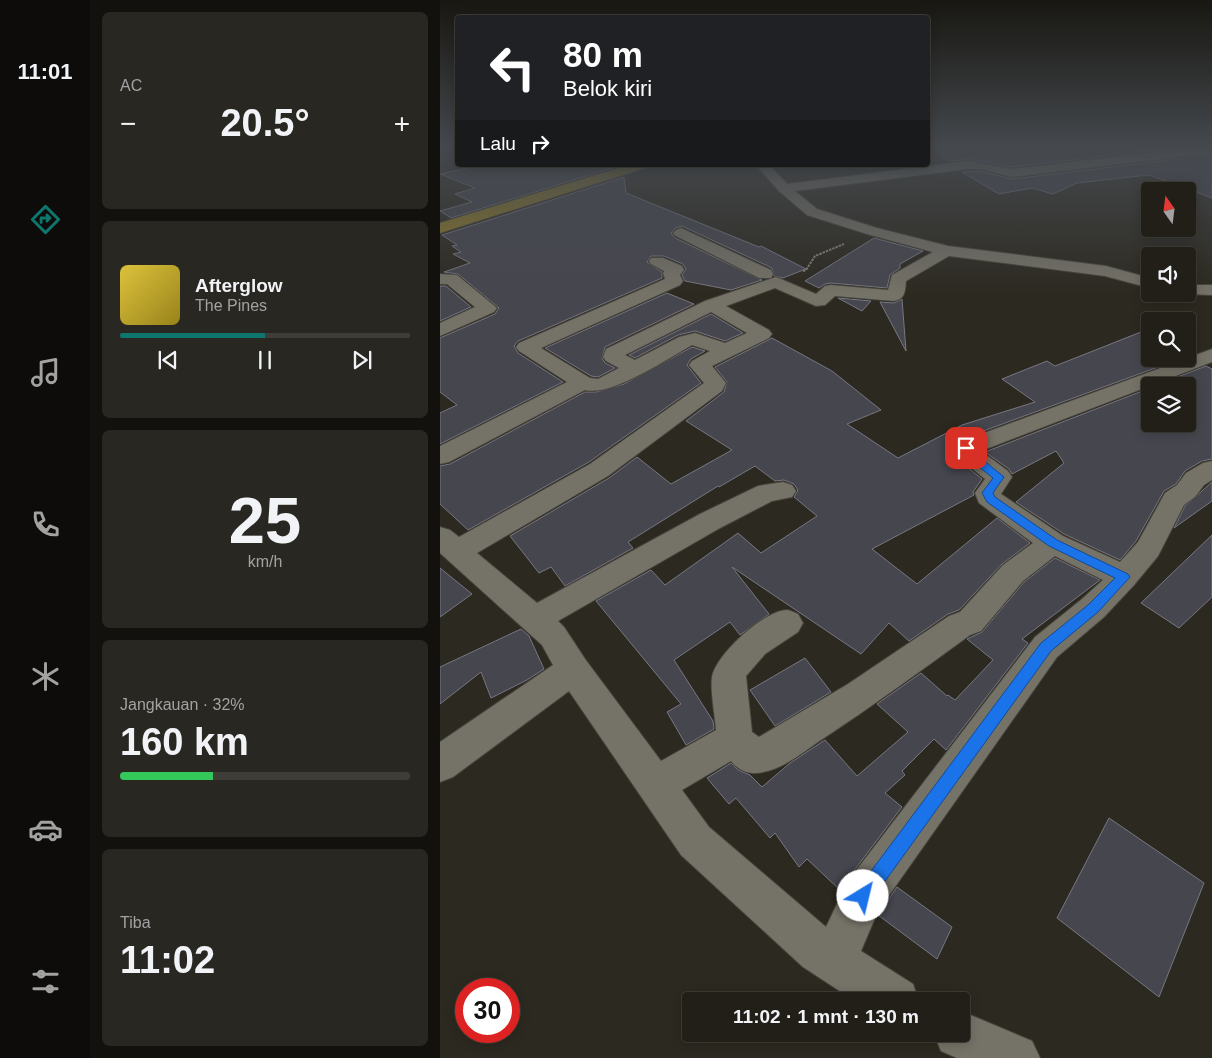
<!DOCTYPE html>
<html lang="id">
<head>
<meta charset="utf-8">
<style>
	body { margin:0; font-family:Helvetica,sans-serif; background:#292721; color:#f1f3f6; height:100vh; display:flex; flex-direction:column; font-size:19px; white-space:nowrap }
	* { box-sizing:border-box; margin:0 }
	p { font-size:16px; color:#a2a2a2 }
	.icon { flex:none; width:28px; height:28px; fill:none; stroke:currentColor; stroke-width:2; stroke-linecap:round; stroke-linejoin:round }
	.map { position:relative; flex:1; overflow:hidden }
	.panel { display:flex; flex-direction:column; gap:12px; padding:12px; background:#12110d; width:350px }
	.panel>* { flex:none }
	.hud { position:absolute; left:15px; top:15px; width:475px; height:152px; border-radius:5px; box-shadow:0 2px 12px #0003,0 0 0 1px #3e3d37; background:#202124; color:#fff; overflow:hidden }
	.needle { width:32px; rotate:346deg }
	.fabs { position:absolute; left:701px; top:182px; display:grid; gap:10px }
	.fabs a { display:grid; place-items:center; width:55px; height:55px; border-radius:5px; background:#211f18; box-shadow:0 2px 12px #0003,0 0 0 1px #3e3d37; font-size:25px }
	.speed { position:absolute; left:15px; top:978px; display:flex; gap:10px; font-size:25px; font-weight:700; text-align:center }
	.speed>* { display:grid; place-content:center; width:65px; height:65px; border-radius:50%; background:#211f18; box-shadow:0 2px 12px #0003,0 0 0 1px #3e3d37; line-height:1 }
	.speed .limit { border:8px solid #d22; background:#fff; color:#111 }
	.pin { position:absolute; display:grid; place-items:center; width:42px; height:42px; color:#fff; margin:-21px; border-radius:10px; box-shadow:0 2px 8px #0006 }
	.me { position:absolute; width:55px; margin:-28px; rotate:36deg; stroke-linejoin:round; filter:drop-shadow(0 0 4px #0008) }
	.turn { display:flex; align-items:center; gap:18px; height:105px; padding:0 25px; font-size:22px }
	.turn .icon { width:65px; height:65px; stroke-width:2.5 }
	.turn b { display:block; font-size:35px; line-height:42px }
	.then { display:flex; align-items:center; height:48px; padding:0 25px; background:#0003; gap:10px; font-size:19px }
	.big { font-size:38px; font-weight:800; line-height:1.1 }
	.panel .widget { flex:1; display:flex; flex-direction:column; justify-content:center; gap:8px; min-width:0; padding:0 18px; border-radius:8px; background:#292721 }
	.panel .dial { align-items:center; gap:0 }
	.dial b { font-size:65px; line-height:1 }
	.song { display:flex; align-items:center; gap:15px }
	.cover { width:60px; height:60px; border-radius:8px; background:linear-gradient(135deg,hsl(50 70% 55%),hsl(50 70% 35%)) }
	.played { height:5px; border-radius:2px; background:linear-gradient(90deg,#0f766e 50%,#3e3d37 50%) }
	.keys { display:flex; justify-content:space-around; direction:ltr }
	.heat { display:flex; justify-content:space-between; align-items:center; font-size:28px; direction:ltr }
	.charge { height:8px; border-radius:4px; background:linear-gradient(90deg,#34c759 32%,#3e3d37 0) }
	.trip { position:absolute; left:242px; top:992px; width:288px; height:50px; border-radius:5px; background:#211f18; box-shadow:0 2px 12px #0003,0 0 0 1px #3e3d37; font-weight:800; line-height:50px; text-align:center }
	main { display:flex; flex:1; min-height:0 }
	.tab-bar { display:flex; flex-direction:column; width:90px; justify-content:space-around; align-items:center; background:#0d0c0a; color:#a2a2a2 }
	.tab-bar .icon { width:35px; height:35px }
	.tab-bar .on { color:#0f766e }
	.tab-bar b { font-size:22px; color:#f1f3f6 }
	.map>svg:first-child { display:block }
</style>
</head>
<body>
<main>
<nav class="tab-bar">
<b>11:01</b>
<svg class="icon on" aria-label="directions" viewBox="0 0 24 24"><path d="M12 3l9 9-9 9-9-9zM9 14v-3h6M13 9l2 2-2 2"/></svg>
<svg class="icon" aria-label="music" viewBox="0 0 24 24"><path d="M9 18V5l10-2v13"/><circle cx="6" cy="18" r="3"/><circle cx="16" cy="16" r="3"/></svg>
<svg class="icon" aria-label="phone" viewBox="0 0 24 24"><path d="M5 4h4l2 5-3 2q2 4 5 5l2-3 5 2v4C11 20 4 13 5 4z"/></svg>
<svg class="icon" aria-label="climate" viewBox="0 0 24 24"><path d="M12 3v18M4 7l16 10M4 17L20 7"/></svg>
<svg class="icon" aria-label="car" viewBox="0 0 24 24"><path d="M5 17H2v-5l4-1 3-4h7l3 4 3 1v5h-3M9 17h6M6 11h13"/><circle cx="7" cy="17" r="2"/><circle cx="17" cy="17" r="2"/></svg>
<svg class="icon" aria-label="filters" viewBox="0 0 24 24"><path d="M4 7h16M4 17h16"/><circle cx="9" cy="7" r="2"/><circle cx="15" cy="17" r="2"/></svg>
</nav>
<section class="panel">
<div class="widget"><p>AC</p>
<div class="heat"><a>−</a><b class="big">20.5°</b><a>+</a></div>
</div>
<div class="widget">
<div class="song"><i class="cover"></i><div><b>Afterglow</b><p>The Pines</p></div></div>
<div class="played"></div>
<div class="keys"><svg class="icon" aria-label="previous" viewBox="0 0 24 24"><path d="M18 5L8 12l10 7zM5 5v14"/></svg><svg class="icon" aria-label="pause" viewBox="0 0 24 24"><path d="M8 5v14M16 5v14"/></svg><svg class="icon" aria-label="next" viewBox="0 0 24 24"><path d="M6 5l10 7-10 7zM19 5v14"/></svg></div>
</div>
<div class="widget dial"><b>25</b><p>km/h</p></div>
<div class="widget"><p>Jangkauan · 32%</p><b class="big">160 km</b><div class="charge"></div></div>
<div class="widget"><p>Tiba</p><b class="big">11:02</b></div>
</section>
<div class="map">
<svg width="772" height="1058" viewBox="0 0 772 1058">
	<rect width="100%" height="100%" fill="#2c2920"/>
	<!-- building -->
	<g fill="#46464f" stroke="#787782">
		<path d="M493 147H744L572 167 528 159 510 161Z"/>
		<path d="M772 155V198L709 175 637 183 613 194 592 188 559 194 522 172 540 171 572 179Z"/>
		<path d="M41 165H182L11 218 0 211 32 202 15 194 35 188 0 174Z"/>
		<path d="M184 177 186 193 319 247 321 246 366 269 343 278 334 276 332 268 242 226 235 228 231 233 235 238 322 280 291 290 245 281 242 275 246 269 243 264 224 256H211L207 262 222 272V278L78 341 74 346 78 353 123 382 0 444V413L17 405 0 392V338L55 314 59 308 18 274 4 272 30 263 13 254 21 252 12 246 17 245 2 235Z"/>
		<path d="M434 238 483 251 460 264V268L450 275 447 288 391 283 385 284 379 288 365 281Z"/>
		<path d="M0 286H6L31 307 0 321Z"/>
		<path d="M227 293 254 304 165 347 162 358 165 363 175 368 158 377 151 376 105 348Z"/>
		<path d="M398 298 431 301 422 311Z"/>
		<path d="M462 299 466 351 440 302 454 303Z"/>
		<path d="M271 314 303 333 285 341 255 331 238 335 195 358 189 355Z"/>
		<path d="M701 332 710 336V359H740L516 441 512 449 516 458 542 479 533 492 534 495 432 549 477 584 557 518 590 543 562 564 519 610 508 614 469 641 449 623 421 654 292 567 329 614 300 635 290 622 234 660 273 721 274 729 246 745 227 712 241 704 156 601 211 570 225 585 298 533 321 553 377 516 354 497 358 490 354 484 344 480 335 481 315 466 279 487 278 486 188 542 193 548 125 586 111 567 99 573 70 536 169 478 197 457 231 484 292 450 246 421 284 392 287 382 275 367 332 338 392 371 441 410 407 424 458 458 522 425 595 402 562 379 607 361 615 366Z"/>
		<path d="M252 347 265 351 251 359 247 365 261 383 149 462 28 530 0 504V466L10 464 145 392H156L184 384Z"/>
		<path d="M766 366 772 369V459L762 461 745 471 736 484 724 491 696 541 680 560 624 534 576 502 624 463 616 451 572 474 569 469 545 452 710 388V424H748V386H714Z"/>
		<path d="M772 482V501L734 528 745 506Z"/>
		<path d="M772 535V597L739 628 701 603Z"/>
		<path d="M615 558 660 580 582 639 588 643 506 750 494 739 462 771 465 775 445 793 462 807 407 880 401 891 367 859 359 867 335 833 330 838 296 798 289 804 267 778 291 763 298 770 310 775 322 787 350 763 385 740 417 776 468 732 437 704 481 673 507 696 508 695 515 700 553 660 527 639 542 632 584 582Z"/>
		<path d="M0 568 32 594 0 617Z"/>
		<path d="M81 629 89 636 104 669 87 680 51 698 41 672 0 704V667Z"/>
		<path d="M365 658 391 692 335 726 310 690Z"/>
		<path d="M669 818 764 883 719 997 617 918Z"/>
		<path d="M457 887 512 927 497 959 438 915Z"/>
	</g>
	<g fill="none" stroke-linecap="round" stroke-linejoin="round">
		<defs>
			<g id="minor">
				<path d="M761 147H772V153L572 177 540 169H528L355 191 377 209 437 228 508 246 666 266 710 278V288L665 276 509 256 466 281C465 292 465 299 454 301L395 296 385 305 376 306 335 288 286 306 329 330 332 334 329 338 272 366 286 383 282 391 168 476 37 553 97 603 260 514 318 486 343 482 352 485 356 491 352 497 332 501 280 528 118 621 124 627 145 659 221 761 276 730C275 716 270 690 272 677 276 654 325 610 347 610 350 610 355 613 358 614L363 623 358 632 325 654 306 676 312 732 319 737 408 684 509 616 520 612 563 565 593 543 539 503 535 493 545 479 518 457 514 448 517 443 772 349V362L541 451 568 471 572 477 561 494 623 536 680 562 698 542 725 493 737 485 746 473 763 463 772 461V480L764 485 755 497 744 505 718 556 694 585 664 617 617 657 438 911 421 951 473 984 479 1001H415L363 967 241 855 129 691 13 777 0 782V742L113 665 102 645 0 553V527L10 530 19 537 150 464 264 383 249 365 252 361 270 351 252 345C227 359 171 397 145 390L9 462 0 464V446L127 382 79 351 76 347 79 343 225 279 223 273 224 271 211 264 209 261 211 258H223L242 266 244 270 240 275 243 281 240 285 101 348 150 378 158 379 179 368 166 361 163 357 166 349 265 301 336 277 376 294 385 286 391 285 448 290 452 275 493 252 427 234 367 215 339 191 316 165H329L347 184 528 161 572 169ZM271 312 307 333 285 343 255 333 239 337 195 360 185 355ZM615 556 663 580 642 599 595 637 408 881 386 927 269 827 242 790 291 761C297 769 307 774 317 773 342 771 364 751 384 738 434 705 482 670 530 635L541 631 583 581Z"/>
				<path d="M241 228 331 270 333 274 331 278H319L236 236 233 233 236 230Z"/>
				<path d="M0 274 17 275 57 308 54 312 0 336V323L35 307 7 284H0Z"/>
				<path d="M748 285H772V295L742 294H748Z"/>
				<path d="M521 1011 592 1041 600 1058H517L501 1051 494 1034H521Z"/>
			</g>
			<path id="primary" d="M188 165H207L205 168 0 233V223Z"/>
		</defs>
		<!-- minor casing -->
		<use href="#minor" stroke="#46443c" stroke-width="2"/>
		<!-- primary casing -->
		<use href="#primary" stroke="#46443c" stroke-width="2"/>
		<!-- path -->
		<path stroke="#838179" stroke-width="2" stroke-dasharray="2.5 1" stroke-linecap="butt" d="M363 271 366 270 375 256 404 244"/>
		<!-- minor -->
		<use href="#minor" fill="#757267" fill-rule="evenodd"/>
		<!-- primary -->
		<use href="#primary" fill="#8e7b2a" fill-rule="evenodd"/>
	</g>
	<!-- sky -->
	<linearGradient id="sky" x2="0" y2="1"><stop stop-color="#181712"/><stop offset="0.5" stop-color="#45494e"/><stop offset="1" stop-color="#45494e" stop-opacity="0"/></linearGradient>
	<rect width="772" height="295" fill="url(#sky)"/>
	<!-- route -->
	<path fill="#1a73e8" stroke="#114b97" d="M526 444 530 445 532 451 564 477 553 493 555 497 617 540 688 574 690 577 658 612 611 651 430 902 423 905 417 902 415 896 417 890 601 643 648 605 675 578 609 546 547 502 542 493 553 478 523 454 521 448Z"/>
</svg>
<div class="fabs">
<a><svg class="needle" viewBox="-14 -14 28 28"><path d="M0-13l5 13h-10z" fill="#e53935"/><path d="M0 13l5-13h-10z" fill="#a2a2a2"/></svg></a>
<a><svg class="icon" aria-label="sound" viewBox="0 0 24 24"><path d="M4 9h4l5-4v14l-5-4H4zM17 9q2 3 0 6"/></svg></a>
<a><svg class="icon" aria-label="search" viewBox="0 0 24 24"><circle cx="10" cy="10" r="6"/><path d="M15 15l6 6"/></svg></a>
<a><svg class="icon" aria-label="layers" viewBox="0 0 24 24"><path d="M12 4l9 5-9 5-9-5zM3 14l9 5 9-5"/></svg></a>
</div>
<div class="speed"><div class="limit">30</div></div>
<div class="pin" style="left:526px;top:448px;background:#d93025"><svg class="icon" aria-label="arrive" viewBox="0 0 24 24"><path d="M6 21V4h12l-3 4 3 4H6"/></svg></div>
<svg class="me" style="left:423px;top:896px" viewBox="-20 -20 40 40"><circle r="19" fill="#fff"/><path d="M0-13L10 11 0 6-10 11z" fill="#1a73e8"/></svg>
<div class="trip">11:02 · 1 mnt · 130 m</div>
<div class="hud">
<div class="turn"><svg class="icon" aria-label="left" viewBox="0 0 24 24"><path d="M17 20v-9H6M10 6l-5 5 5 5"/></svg><div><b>80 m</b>Belok kiri</div></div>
<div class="then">Lalu<svg class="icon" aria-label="right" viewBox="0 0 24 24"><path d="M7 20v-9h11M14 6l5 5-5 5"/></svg></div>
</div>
</div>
</main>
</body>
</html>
